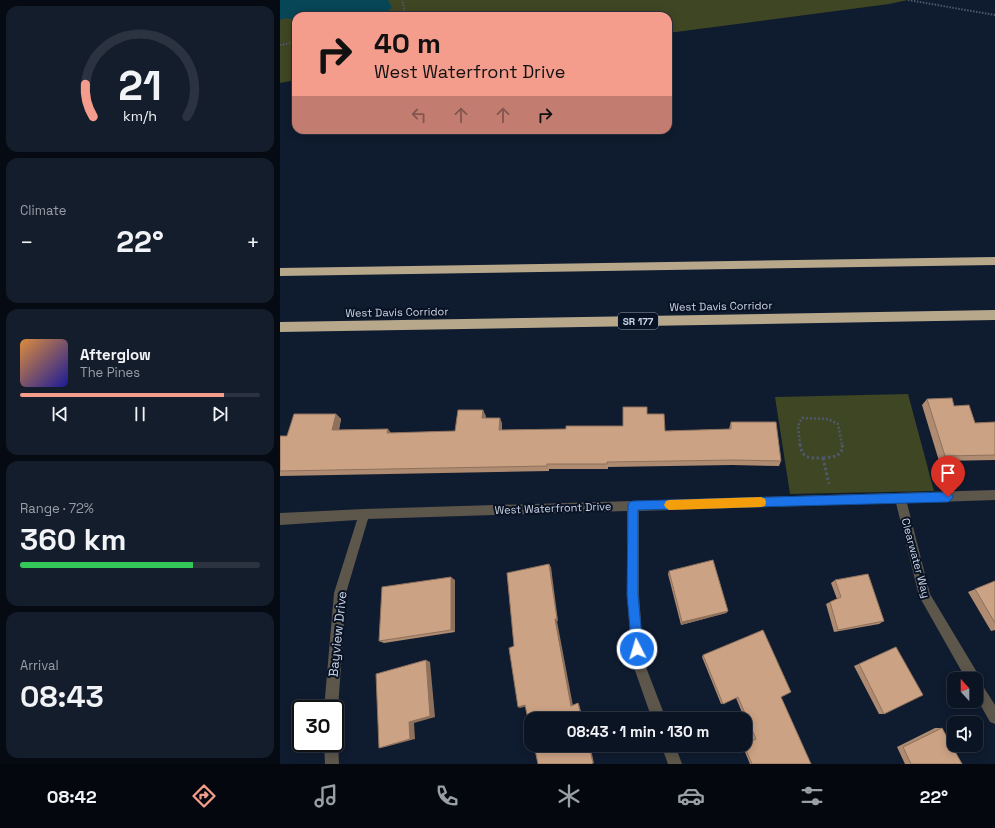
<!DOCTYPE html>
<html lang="en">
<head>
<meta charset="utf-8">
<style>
	body { margin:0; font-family:"Space Grotesk",sans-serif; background:#141d2b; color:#f1f3f6; height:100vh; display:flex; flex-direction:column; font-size:15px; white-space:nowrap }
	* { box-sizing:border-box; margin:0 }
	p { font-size:13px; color:#9a9ea6 }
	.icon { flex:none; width:22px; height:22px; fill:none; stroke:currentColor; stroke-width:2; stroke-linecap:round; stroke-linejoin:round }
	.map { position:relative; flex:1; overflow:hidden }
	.panel { display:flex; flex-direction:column; gap:6px; padding:6px; background:#060b13; width:280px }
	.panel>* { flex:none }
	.hud { position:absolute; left:12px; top:12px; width:380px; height:122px; border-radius:12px; box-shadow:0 2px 10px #0003,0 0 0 1px #2b3341; background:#f49d8c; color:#111; overflow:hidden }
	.needle { width:26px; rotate:339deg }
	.tools { position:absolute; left:667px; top:672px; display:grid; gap:8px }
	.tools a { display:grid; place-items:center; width:36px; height:36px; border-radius:8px; background:#0b1423; box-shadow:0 2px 10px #0003,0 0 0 1px #2b3341; font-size:20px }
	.speed { position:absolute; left:12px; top:700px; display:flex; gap:8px; font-size:20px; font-weight:700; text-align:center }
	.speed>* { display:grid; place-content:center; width:52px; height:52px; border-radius:50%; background:#0b1423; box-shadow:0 2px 10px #0003,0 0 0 1px #2b3341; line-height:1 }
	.speed .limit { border:2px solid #111; border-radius:6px; background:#fff; color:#111 }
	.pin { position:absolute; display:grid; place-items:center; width:34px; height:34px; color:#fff; margin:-41px -17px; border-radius:50% 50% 50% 0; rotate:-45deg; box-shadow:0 0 4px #0007 }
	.pin .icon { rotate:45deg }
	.me { position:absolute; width:44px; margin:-22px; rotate:355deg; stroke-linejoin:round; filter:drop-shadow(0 0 3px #0008) }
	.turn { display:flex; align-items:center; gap:14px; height:84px; padding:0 16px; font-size:18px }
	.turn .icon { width:52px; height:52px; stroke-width:2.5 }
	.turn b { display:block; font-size:28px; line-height:34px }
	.lanes { display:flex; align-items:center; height:38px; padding:0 16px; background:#0003; justify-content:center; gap:20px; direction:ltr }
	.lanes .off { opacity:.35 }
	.big { font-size:30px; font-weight:600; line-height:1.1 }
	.panel .tile { flex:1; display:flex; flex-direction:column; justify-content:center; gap:6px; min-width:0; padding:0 14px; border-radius:12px; background:#141d2b }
	.panel .dial { align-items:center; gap:0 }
	.dial svg { height:104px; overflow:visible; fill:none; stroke:#2b3341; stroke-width:7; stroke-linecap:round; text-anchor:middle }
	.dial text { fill:#f1f3f6; stroke:none }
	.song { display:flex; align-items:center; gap:12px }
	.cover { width:48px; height:48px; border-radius:6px; background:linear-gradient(135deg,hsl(30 70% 55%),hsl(240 70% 35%)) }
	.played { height:4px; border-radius:2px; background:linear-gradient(90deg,#f49d8c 85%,#2b3341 85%) }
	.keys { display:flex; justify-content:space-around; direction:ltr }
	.heat { display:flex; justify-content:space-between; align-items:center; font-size:22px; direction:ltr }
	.charge { height:6px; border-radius:3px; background:linear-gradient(90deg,#34c759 72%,#2b3341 0) }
	.trip { position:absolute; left:244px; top:712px; width:228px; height:40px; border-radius:12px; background:#0b1423; box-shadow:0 2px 10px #0003,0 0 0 1px #2b3341; font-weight:600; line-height:40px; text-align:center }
	.menu { display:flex; height:64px; justify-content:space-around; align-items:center; background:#04080e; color:#9a9ea6 }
	.menu .icon { width:28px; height:28px }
	.menu .selected { color:#f49d8c }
	.menu b { font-size:18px; color:#f1f3f6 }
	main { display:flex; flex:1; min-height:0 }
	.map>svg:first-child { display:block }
</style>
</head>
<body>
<main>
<section class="panel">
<div class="tile dial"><svg viewBox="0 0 100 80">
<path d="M14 69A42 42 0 1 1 86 69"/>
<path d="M14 69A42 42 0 0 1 8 44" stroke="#f49d8c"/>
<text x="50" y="56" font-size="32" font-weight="700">21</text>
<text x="50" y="72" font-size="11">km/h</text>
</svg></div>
<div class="tile"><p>Climate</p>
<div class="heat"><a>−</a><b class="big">22°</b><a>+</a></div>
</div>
<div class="tile">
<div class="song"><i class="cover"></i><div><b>Afterglow</b><p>The Pines</p></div></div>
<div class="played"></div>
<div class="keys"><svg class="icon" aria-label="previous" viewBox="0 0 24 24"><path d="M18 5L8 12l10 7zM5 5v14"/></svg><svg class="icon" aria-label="pause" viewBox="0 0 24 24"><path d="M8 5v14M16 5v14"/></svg><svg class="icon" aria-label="next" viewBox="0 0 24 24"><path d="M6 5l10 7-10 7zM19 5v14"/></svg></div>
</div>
<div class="tile"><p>Range · 72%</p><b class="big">360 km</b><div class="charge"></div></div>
<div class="tile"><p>Arrival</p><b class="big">08:43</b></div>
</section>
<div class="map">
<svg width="715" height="764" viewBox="0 0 715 764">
	<rect width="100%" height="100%" fill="#0f1b2f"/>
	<!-- green -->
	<g fill="#3f4623">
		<path d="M0 0H628L609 4 388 33V16H16V80L0 83Z"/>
		<path d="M628 394 654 491 510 494 495 397Z"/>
	</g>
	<!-- water -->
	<path fill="#064656" d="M0 0H108L112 7 103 16H16V20L6 18 0 20Z"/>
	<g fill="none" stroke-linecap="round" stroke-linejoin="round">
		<!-- path-far2 -->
		<g stroke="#4e596b" stroke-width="2" stroke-dasharray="1.5 1.5" stroke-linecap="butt">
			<path d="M628 0 715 15"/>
			<path d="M120 16 125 10 122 0"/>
			<path d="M0 45 16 42"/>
		</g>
		<!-- path-far1 -->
		<path stroke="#4e596b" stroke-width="2.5" stroke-dasharray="2 2" stroke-linecap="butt" d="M520 445 518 426 522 418 548 419 558 424 562 445"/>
		<!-- path -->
		<g stroke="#4e596b" stroke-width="3" stroke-dasharray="2.5 2.5" stroke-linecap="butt">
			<path d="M520 444C522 459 529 458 543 458"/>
			<path d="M543 458 549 484"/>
			<path d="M543 458 557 456 563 449 562 444"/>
		</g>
		<!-- minor -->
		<g fill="#5c564b" fill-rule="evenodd">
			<path d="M715 490V500L627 503 650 594 698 674 699 680 715 705V724L710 722 696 697V679H686L639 596 616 503 359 511V595L364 662 386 719H372L352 662 347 595V511L88 519 66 593 58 709 55 714V709H44L54 593 77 520 0 525V513L84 509Z"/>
			<path d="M55 738 58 743 59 764H45L44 743H55Z"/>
			<path d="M381 745H395L402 764H388Z"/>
		</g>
		<!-- motorway -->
		<g fill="#b7a88c" fill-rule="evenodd">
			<path d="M715 257V265L0 276V268Z"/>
			<path d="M715 310V320L0 332V322Z"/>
		</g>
	</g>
	<!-- wall -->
	<g fill="#af8b72">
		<path d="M647 399 674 406 695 423 715 422V460L659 461 642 405Z"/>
		<path d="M56 414 61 419 59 430 111 433 175 431 206 416 205 418 222 423V430L286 429 343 426 367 414 385 431 449 429 451 422 501 461 499 466 452 465 328 467V469H269V471L0 476V436H7Z"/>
		<path d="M389 571 448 611 446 613 401 625 388 574Z"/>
		<path d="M175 580V632L104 643 99 641Z"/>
		<path d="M555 580 604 621 599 624 554 632 546 604 550 602 557 599 551 583Z"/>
		<path d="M715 581V630L711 631 688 592Z"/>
		<path d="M616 647 604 714H599L574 666Z"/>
		<path d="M423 655 501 697 531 764H470L462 745H465V743L473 739 456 698 441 704 422 657Z"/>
		<path d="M655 728H662L682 764H625L617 747Z"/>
	</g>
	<!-- shaded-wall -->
	<g fill="#8e715c">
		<path d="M203 410 206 416 205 423 202 418Z"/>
		<path d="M56 414 61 419 57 436 52 430Z"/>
		<path d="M220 418 222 423 221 436 219 430Z"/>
		<path d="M108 429 112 434 107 433Z"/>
		<path d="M269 564 271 567 278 621H277L293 706H291L275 619Z"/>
		<path d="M171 577 175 580V632L171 630Z"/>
		<path d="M448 611 446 613 401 625 402 622Z"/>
		<path d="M146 660 150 662 155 717 134 723 135 739 105 747 99 748 129 722Z"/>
		<path d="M298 703 299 704 303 719H302Z"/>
		<path d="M245 705 247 706 240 708 238 707Z"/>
		<path d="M309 745H310L314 763H313Z"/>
	</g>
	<!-- building -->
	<g fill="#cba284" stroke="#8e715c">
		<path d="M672 398 674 406 689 405 695 423 715 422V455L665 456 647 399Z"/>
		<path d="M343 407H367V414H384L385 431 451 429V422H496L501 461 454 460 327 462V464H267V466L0 471V436H7L14 414H56L52 430 108 429 107 433 175 431 178 410H203L202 418H220L219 430 286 429V426H343Z"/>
		<path d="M433 560 448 611 402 622 389 571Z"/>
		<path d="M269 564 277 619H275L291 706 298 703 302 719H251V733L245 705 238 707 229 648 234 646 227 573Z"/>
		<path d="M588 574 604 621 558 630 550 602 561 597 555 580Z"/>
		<path d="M171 577V630L99 641 102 587Z"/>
		<path d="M715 581V623L695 589Z"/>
		<path d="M483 630 511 692 501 697 531 764H472L464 745 476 739 458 697 443 704 423 655Z"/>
		<path d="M616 647 643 695 604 714 579 664Z"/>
		<path d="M146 660 150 716 129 722 130 739 99 748 96 674Z"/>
		<path d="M662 728 682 764H631L623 747Z"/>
		<path d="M254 745H309L313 763 312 764H258Z"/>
	</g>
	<!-- route -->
	<path fill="#1a73e8" stroke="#114b97" d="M668 492 671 493 673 497 671 500 668 502 358 510V595L363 649 361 653 357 654 353 653 352 649 347 595 348 506 349 502 353 501Z"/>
	<!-- slow -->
	<path fill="#f59e0b" d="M481 497 485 499 486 502 485 506 481 507 389 510 386 508 384 505 386 501 389 500Z"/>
	<g text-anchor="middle" stroke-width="4" stroke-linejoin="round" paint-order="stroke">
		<!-- shield labels -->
		<rect fill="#071225" stroke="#929aaa" stroke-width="1" x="338" y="313" width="40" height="16" rx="3"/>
		<g font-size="10" font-weight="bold" fill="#cdd5e3">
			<text x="358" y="325">SR 177</text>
		</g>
		<!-- street labels -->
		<g font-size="11" fill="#cdd5e3" stroke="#071225">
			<text transform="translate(441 306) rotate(-1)" y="4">West Davis Corridor</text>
			<text transform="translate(117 312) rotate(-1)" y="4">West Davis Corridor</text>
			<text transform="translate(273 508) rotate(-2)" y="4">West Waterfront Drive</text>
			<text transform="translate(636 558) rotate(75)" y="4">Clearwater Way</text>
		</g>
		<!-- near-street labels -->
		<g font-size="13" fill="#cdd5e3" stroke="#071225">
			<text transform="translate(57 634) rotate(-84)" y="5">Bayview Drive</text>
		</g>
	</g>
</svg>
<div class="tools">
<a><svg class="needle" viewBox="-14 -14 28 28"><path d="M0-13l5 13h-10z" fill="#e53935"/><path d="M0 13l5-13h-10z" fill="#9a9ea6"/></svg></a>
<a><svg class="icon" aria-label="sound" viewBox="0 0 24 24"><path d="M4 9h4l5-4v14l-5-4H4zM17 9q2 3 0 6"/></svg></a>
</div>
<div class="speed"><div class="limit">30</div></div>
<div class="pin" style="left:668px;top:497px;background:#d93025"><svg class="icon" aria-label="arrive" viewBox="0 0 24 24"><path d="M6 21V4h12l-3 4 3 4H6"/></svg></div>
<svg class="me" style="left:357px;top:649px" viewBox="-20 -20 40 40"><circle r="17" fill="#1a73e8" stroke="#fff" stroke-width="3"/><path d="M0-11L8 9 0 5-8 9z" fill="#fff"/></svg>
<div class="trip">08:43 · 1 min · 130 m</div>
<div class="hud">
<div class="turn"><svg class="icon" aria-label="right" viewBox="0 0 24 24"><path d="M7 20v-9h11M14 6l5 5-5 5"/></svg><div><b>40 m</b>West Waterfront Drive</div></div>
<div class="lanes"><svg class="icon off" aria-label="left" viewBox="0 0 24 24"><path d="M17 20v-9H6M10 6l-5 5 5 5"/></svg><svg class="icon off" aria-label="ahead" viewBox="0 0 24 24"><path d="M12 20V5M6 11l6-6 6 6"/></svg><svg class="icon off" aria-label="ahead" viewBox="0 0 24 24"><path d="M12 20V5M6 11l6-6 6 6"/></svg><svg class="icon" aria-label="right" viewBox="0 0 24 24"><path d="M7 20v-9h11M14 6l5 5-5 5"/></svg></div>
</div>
</div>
</main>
<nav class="menu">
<b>08:42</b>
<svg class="icon selected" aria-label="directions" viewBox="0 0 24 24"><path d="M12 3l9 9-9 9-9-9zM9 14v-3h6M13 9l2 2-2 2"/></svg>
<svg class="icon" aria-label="music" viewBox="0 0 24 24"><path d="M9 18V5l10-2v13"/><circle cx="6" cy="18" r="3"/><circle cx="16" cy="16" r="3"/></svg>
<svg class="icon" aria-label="phone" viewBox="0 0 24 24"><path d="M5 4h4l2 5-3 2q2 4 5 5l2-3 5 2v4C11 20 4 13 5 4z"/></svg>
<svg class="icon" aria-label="climate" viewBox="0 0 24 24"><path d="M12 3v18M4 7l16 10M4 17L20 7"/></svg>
<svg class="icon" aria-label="car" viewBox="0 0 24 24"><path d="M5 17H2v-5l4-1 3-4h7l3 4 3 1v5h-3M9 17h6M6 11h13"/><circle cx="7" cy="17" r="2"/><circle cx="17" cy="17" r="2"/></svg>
<svg class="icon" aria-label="filters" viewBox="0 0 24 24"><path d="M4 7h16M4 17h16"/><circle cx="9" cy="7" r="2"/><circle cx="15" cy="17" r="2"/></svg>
<b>22°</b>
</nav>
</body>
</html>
